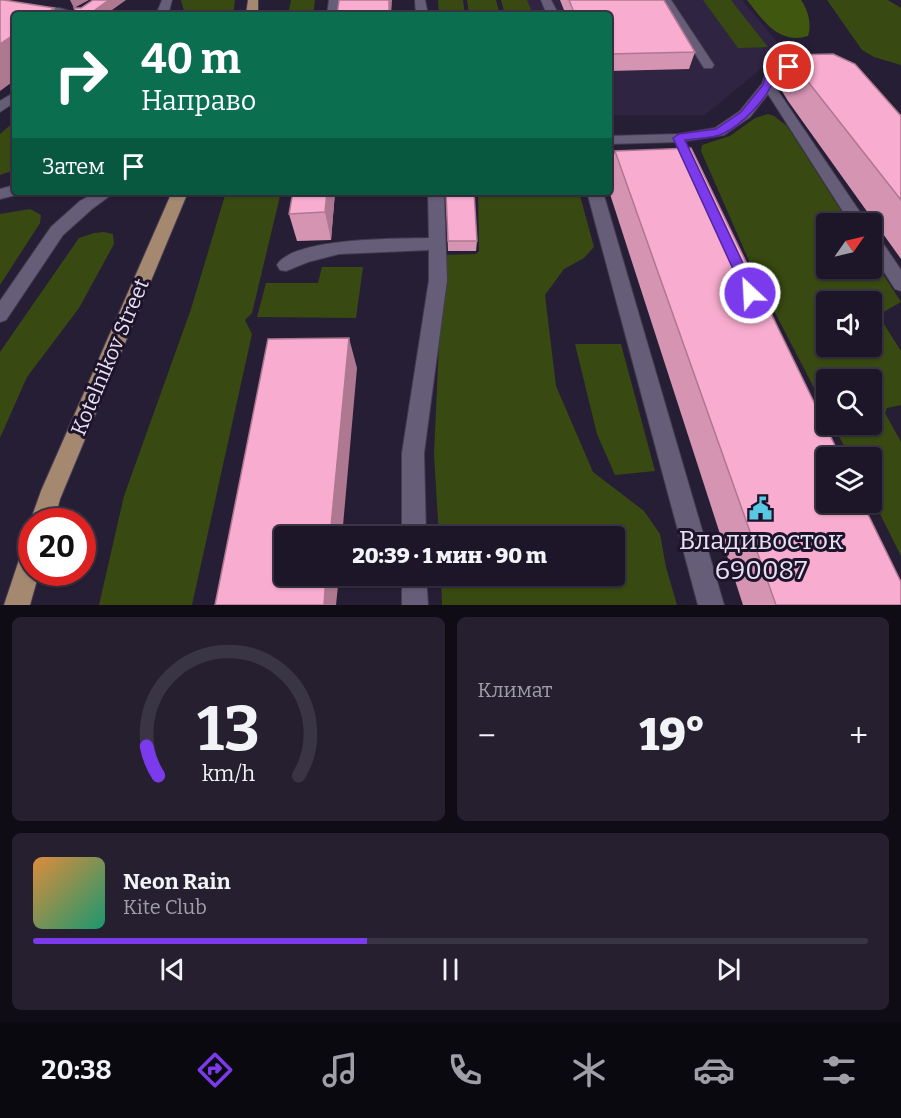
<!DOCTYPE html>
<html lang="ru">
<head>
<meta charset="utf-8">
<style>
	body { margin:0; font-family:Bitter,serif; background:#251f30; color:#f1f3f6; height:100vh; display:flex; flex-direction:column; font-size:22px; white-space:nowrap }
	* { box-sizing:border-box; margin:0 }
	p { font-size:20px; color:#a09fa8 }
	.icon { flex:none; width:33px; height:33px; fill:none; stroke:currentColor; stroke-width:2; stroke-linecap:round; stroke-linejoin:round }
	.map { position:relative; height:605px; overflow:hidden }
	.side { display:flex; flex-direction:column; gap:12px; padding:12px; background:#0f0c16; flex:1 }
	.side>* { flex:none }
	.banner { position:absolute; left:12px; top:12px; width:600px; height:183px; border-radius:6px; box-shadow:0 2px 4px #0004,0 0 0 2px #3a3545; background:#0b6e4f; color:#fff; overflow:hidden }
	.needle { width:39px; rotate:56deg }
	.tools { position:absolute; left:816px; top:213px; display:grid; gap:12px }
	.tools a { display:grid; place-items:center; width:66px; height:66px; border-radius:6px; background:#1c1628; box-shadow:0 2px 4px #0004,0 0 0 2px #3a3545; font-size:30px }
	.speed { position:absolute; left:18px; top:508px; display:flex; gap:12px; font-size:30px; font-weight:700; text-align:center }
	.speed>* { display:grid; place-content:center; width:78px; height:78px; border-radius:50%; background:#1c1628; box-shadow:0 2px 4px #0004,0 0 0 2px #3a3545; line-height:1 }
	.speed .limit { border:9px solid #d22; background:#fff; color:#111 }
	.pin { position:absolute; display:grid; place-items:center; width:51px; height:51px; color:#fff; margin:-26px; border:3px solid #fff; border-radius:50%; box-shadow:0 2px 6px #0007 }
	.me { position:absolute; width:66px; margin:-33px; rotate:335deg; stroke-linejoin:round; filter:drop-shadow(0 0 4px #0008) }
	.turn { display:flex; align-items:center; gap:21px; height:126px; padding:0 30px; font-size:27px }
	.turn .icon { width:78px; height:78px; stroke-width:2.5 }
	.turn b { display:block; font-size:42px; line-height:51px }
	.then { display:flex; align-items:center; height:57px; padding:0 30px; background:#0003; gap:12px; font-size:22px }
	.big { font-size:45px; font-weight:800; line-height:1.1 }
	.side .tile { flex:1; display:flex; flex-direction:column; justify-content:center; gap:9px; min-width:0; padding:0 21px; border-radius:9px; background:#251f30 }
	.side .dial { align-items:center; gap:0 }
	.dial svg { height:156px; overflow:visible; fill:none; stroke:#3a3545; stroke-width:7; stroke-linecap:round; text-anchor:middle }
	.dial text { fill:#f1f3f6; stroke:none }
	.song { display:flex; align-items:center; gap:18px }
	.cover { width:72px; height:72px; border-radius:9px; background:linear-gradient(135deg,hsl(30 70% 55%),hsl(160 70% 35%)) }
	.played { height:6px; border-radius:3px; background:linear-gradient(90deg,#7c3aed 40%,#3a3545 40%) }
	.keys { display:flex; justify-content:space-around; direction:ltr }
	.heat { display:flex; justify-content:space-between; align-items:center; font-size:33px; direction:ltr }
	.side .tiles { flex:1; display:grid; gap:12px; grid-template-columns:1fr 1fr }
	.tile:last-child { grid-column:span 2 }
	.trip { position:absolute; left:274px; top:526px; width:351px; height:60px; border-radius:6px; background:#1c1628; box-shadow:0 2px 4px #0004,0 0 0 2px #3a3545; font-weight:800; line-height:60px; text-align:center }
	.menu { display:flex; height:96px; justify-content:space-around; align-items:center; background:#0b0910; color:#a09fa8 }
	.menu .icon { width:42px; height:42px }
	.menu .active { color:#7c3aed }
	.menu b { font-size:27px; color:#f1f3f6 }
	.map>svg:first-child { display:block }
</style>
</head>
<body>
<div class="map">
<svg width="901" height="605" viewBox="0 0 901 605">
	<rect width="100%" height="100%" fill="#261e35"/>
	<!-- built -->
	<path fill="#2f2442" d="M519 0H742L784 50 705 115H609V15H524Z"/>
	<!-- green -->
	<g fill="#384a11" fill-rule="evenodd">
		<path d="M181 0H235L233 15H185Z"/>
		<path d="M291 0H315L313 15H288Z"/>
		<path d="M438 0H463L465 15H439Z"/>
		<path d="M467 0H496L500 15H469Z"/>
		<path d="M501 0H527L533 15H505Z"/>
		<path d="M703 0H731L768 47 738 48Z"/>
		<path d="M827 0H888L901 8V65L874 57 862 50Z"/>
		<path d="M768 114 774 116 787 126 849 223 826 224V268H872V257L901 302 880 314V318L901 351V405L887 408 885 413 901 442V556L872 498V458L850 457 833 425 872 424V380H826V411L754 272 701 151 702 145 730 136 755 118ZM826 302H872V346H826Z"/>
		<path d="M15 121V170L0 175V134Z"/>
		<path d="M226 192H281L252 313 245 320 252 334 192 605H99L124 496 191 309Z"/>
		<path d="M478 192H579L594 247 584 258 564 269 545 295 556 386 593 472 644 511 660 534 666 567 677 605H442L441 576H615V537H439L434 454 443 255 476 254 479 251Z"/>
		<path d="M30 209 41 215 40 223 0 285V214Z"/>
		<path d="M104 232 113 234 114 244 79 308 27 377 0 438V352L79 238 94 233Z"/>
		<path d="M322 267H363L356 318 257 317 266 283H318Z"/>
		<path d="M575 344H621L655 471 615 475 597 434Z"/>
	</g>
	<!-- forest -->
	<path fill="#40570f" d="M747 0H801C808 10 812 24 808 36 778 45 763 20 747 0Z"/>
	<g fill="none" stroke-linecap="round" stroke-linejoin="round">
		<defs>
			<g id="lane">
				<path d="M162 0H172L168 15H156Z"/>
				<path d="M329 0H339V15H327Z"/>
				<path d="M415 0H425L428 15H416Z"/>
				<path d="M541 0H551L559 15H547Z"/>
				<path d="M661 0H671L714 65 712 68H704Z"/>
				<path d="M21 7 59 8 84 15 23 13 15 15V19L0 28V20Z"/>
				<path d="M807 64 813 68 811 71 782 73 776 77 774 85 868 224H851L768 94 750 117 724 135 679 142 609 144V136L679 134 715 128 740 111 762 84 766 72 779 65Z"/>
				<path d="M15 92V102L0 112V101Z"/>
				<path d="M96 192H115L92 209 63 235 6 320 0 322V301L51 227 80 201Z"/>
				<path d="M428 192H444L447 280 424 453 426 537H402V453L429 280V250L339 254 308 262 286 271 280 270 277 265C293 237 399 239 429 238Z"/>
				<path d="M587 192H603L724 605H698Z"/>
				<path d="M872 234 878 236 901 270V291L895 289 872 253Z"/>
				<path d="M402 576H426L428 605H402Z"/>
			</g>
			<path id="secondary" d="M15 185V192H21L20 194 0 199V189Z"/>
			<g id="primary">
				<path d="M248 0H258V15H246Z"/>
				<path d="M172 192H188L60 499 54 522H32V525L30 522 41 491Z"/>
				<path d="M32 545V573H39L30 605H4L23 548Z"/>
			</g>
		</defs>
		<!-- lane casing -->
		<use href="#lane" stroke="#443c4f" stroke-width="2"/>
		<!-- secondary casing -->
		<use href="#secondary" stroke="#443c4f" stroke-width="2"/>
		<!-- primary casing -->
		<use href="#primary" stroke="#443c4f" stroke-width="2"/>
		<!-- lane -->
		<use href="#lane" fill="#665d79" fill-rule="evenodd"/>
		<!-- secondary -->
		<use href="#secondary" fill="#665d79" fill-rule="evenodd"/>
		<!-- primary -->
		<use href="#primary" fill="#a48870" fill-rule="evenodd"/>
	</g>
	<!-- wall -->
	<g fill="#d594b2">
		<path d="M560 0H664L695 52 689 69 609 71V15H566Z"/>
		<path d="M790 55 901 116V259L788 101 777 83Z"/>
		<path d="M615 151 901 605H743L609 191V172Z"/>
		<path d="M293 192H335L331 240 297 241 289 214Z"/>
		<path d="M446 192 477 241 476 251H448Z"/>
	</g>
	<!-- shaded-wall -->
	<g fill="#ae7891">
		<path d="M70 0H89L74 8Z"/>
		<path d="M109 0H126L105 15H88Z"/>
		<path d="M389 0H392L391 15H389Z"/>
		<path d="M54 8 58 15H44Z"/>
		<path d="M15 34V80L0 91V44Z"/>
		<path d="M327 192H335L331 240 325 212Z"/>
		<path d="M349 338 357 368 342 537H330Z"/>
		<path d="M326 576H339L336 605H324Z"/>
	</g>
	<!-- building -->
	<g fill="#f8accf" stroke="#ae7891" stroke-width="1.5">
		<path d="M0 0H4L54 8 44 15H15V34L0 44Z"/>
		<path d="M93 0H109L88 15H78L74 8H81Z"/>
		<path d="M339 0H389V15H337Z"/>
		<path d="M569 0H664L695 52 609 54V15H575Z"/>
		<path d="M833 54 855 64 901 116V200L802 74 790 55Z"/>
		<path d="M691 148 841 458H826V502H862L901 582V605H776L615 151Z"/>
		<path d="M293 192H327L325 212 289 214Z"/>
		<path d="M446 192H474L477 241H448Z"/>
		<path d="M349 338 330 537H285V576H326L324 605H215L268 339Z"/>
	</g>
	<!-- route -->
	<path fill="#7c3aed" stroke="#51269a" stroke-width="1.5" d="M789 64 793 65V69L781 71 774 76C771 96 741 126 722 134 712 139 696 138 685 140L757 293 750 298 744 293 673 138 679 134 716 129 741 112 763 85 766 73 775 67Z"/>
	<!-- icons -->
	<defs>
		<symbol id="civic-bare" viewBox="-9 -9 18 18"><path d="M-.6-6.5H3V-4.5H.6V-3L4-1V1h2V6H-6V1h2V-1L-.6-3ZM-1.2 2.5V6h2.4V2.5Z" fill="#59c8e5" stroke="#1d142b" stroke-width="2.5" paint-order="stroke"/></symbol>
	</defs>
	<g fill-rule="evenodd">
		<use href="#civic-bare" x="744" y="492" width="33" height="33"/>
	</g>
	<g text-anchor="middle" stroke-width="6" stroke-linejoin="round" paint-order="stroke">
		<!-- street labels -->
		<g font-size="21" fill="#e7e2f2" stroke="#1d142b">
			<text transform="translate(110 357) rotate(-67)" y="7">Kotelnikov Street</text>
		</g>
		<!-- near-poi labels -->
		<g font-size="26" fill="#e7e2f2" stroke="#1d142b">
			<text x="761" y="549">Владивосток<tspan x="761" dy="30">690087</tspan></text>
		</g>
	</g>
</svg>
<div class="tools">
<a><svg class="needle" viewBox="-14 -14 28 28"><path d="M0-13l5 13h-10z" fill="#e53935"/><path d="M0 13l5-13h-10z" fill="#a09fa8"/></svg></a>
<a><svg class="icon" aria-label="sound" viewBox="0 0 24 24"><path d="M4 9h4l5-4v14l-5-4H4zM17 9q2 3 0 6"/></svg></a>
<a><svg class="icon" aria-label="search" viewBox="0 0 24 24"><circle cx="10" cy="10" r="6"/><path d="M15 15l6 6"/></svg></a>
<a><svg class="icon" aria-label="layers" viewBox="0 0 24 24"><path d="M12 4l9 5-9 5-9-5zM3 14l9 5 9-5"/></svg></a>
</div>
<div class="speed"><div class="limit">20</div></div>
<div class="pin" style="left:789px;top:67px;background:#d93025"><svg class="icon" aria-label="arrive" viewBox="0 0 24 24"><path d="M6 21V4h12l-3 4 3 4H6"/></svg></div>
<svg class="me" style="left:750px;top:293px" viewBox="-20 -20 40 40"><circle r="17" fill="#7c3aed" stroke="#fff" stroke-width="3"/><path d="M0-11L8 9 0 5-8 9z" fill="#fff"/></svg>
<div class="trip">20:39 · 1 мин · 90 m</div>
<div class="banner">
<div class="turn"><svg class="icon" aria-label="right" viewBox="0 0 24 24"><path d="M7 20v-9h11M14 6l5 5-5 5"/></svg><div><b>40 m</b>Направо</div></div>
<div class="then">Затем<svg class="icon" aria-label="arrive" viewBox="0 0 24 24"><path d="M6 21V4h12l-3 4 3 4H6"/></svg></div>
</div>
</div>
<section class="side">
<div class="tiles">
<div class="tile dial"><svg viewBox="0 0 100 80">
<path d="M14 69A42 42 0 1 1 86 69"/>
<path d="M14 69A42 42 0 0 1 8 54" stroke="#7c3aed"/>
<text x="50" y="56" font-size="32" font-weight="700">13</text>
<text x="50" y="72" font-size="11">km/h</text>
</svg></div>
<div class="tile"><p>Климат</p>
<div class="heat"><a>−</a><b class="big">19°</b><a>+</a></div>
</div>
<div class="tile">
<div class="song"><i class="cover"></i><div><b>Neon Rain</b><p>Kite Club</p></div></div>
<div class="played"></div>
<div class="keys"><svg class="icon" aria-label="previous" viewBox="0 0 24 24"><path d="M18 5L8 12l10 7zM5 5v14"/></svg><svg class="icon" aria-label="pause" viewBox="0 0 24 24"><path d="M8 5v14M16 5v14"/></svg><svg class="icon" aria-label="next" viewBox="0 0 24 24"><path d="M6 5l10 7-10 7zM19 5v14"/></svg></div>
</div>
</div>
</section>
<nav class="menu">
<b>20:38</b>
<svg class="icon active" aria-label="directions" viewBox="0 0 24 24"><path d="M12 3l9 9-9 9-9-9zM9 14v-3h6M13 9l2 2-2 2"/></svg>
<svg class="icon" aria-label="music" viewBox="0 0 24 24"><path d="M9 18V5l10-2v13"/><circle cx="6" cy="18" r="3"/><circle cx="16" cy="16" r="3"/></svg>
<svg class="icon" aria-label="phone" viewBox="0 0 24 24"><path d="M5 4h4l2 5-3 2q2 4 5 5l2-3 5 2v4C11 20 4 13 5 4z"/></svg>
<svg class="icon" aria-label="climate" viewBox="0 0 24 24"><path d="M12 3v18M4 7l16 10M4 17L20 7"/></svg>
<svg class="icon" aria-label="car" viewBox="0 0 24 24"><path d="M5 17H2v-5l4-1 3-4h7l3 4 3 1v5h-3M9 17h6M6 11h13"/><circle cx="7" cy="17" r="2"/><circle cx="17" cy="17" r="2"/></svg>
<svg class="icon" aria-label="filters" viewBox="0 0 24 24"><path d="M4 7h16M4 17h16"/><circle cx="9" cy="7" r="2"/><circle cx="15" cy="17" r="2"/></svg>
</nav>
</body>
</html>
